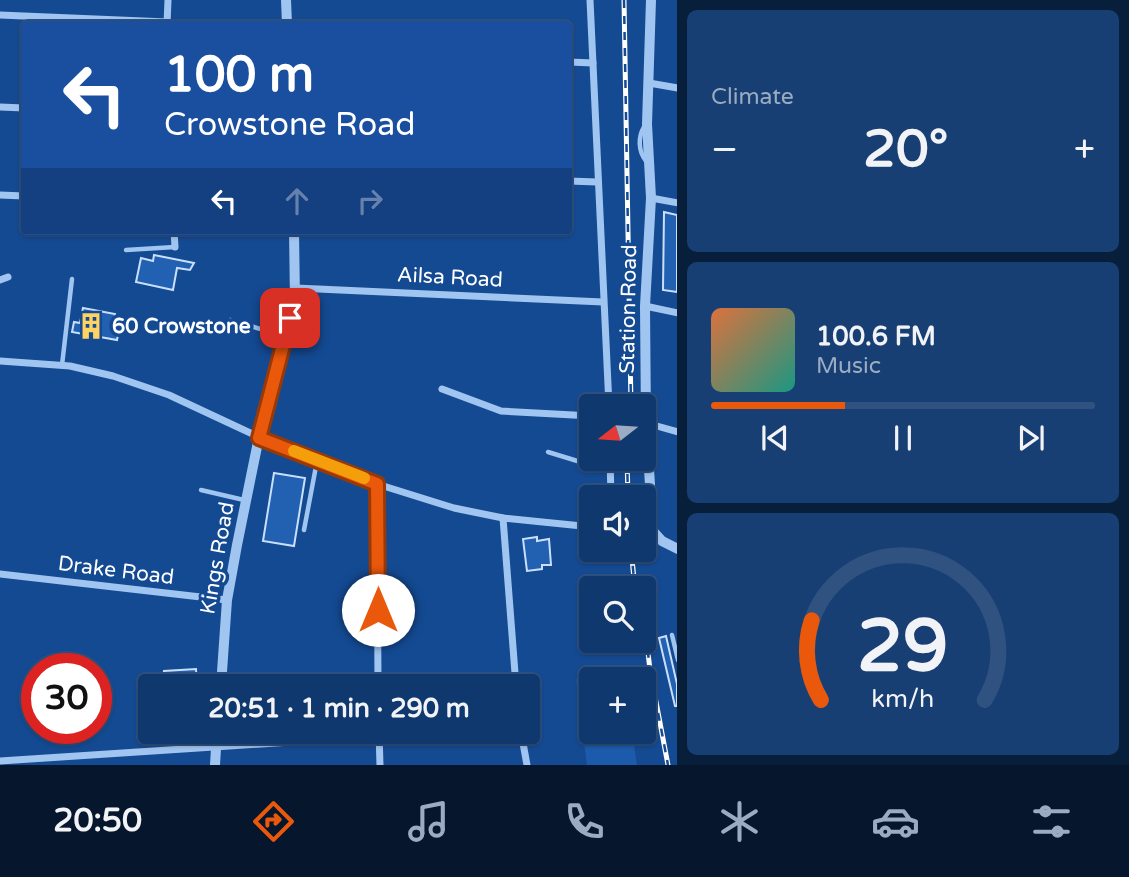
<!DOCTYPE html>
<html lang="en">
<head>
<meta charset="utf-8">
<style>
	body { margin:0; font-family:"Varela Round",sans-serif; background:#183f73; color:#f1f3f6; height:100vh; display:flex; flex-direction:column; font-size:26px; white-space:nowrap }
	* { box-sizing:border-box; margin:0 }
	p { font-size:23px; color:#9bacc2 }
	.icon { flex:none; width:38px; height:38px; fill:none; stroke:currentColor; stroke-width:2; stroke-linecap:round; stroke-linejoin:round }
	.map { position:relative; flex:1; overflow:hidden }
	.details { display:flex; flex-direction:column; gap:10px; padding:10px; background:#081f3c; width:452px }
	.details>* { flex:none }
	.hud { position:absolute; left:21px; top:21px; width:551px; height:214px; border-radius:7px; box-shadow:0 2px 5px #0004,0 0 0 2px #2f5281; background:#1a4fa0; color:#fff; overflow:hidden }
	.needle { width:46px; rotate:253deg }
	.buttons { position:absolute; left:579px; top:394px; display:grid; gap:14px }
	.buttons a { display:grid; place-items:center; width:77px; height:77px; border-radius:7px; background:#0f386e; box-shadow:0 2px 5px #0004,0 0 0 2px #2f5281; font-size:35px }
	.speed { position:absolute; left:21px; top:653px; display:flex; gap:14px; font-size:35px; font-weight:700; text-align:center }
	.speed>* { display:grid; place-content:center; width:91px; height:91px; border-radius:50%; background:#0f386e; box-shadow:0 2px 5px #0004,0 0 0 2px #2f5281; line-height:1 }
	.speed .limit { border:10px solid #d22; background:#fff; color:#111 }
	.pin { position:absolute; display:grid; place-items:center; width:60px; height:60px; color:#fff; margin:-30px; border-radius:14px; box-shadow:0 4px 10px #0006 }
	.me { position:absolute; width:77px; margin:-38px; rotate:0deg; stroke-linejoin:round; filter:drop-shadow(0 0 5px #0008) }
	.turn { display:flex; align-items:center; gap:24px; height:147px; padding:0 28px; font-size:32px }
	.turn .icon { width:91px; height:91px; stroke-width:2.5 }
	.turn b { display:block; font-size:49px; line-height:60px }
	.lanes { display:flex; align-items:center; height:66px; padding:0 28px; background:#0003; justify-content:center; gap:35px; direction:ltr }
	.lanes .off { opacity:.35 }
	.big { font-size:52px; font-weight:800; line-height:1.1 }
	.details .tile { flex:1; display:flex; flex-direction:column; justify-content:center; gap:10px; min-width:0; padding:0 24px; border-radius:10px; background:#183f73 }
	.details .dial { align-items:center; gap:0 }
	.dial svg { height:182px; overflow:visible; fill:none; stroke:#2f5281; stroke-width:7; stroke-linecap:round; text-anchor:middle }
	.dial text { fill:#f1f3f6; stroke:none }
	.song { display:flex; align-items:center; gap:21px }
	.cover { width:84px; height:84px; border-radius:10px; background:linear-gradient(135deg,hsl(20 70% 55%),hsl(170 70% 35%)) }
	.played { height:7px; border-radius:4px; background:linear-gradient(90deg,#ea580c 35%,#2f5281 35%) }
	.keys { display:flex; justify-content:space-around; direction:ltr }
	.heat { display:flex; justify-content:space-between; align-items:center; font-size:38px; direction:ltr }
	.trip { position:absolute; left:138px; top:674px; width:402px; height:70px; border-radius:7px; background:#0f386e; box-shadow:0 2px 5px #0004,0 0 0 2px #2f5281; font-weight:800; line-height:70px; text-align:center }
	.menu { display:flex; height:112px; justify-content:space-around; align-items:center; background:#06162c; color:#9bacc2 }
	.menu .icon { width:49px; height:49px }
	.menu .on { color:#ea580c }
	.menu b { font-size:32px; color:#f1f3f6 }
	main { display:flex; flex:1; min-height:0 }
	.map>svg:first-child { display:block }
</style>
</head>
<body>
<main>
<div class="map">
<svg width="678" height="765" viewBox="0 0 678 765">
	<rect width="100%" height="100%" fill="#144a92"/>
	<!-- green -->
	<path fill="#1c5bac" d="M625 673 626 679H592V732H632L637 765H587L576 679Z"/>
	<!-- building -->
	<g fill="#2260b1" stroke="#c9dffc" stroke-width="2">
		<path d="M664 212 677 215V292L663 290Z"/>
		<path d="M154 255 194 263 190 270 177 268 173 290 136 282 141 258 153 261Z"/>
		<path d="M83 308 115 314 112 329 119 330 117 340 72 332 74 322 80 323Z"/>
		<path d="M274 473 305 478 294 546 263 541Z"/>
		<path d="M537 537V541L549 539 551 565H542V569L527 571 523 539Z"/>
		<path d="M666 636 677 684V706H675L659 638Z"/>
		<path d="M196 669 197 686H162L164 671Z"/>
	</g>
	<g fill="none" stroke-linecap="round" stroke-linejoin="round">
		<!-- service -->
		<g stroke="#a1c5f1" stroke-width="4.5">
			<path d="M644 127C638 137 638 151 646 161"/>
			<path d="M126 250 175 247"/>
			<path d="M230 320 284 336"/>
			<path d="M62 365 72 279"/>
			<path d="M548 452 610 471"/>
			<path d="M201 490 244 500"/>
			<path d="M304 530 317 461"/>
			<path d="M672 635 678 660"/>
		</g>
		<!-- minor -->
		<g stroke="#a1c5f1" stroke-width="7">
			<path d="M590 0 609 406"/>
			<path d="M0 15 167 22"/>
			<path d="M167 24 168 0"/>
			<path d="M569 62 593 63"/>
			<path d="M649 83 678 88"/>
			<path d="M0 107 24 108"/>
			<path d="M569 181 597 182"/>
			<path d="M0 195 24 196"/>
			<path d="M651 198 678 203"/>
			<path d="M174 231 175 247"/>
			<path d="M0 280 8 277"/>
			<path d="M296 288 603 302"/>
			<path d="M645 306 678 313"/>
			<path d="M0 361 70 366 113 376 169 395 259 437 377 484 454 508 503 518 592 527"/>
			<path d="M442 389 501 411 592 416"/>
			<path d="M646 423 678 432"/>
			<path d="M610 458 611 497"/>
			<path d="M377 484 378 686"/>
			<path d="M503 518 516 686"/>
			<path d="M0 574 227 600"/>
			<path d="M379 732 380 765"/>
			<path d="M521 732 527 765"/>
			<path d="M0 761 444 732"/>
		</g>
		<!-- tertiary -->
		<g stroke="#a1c5f1" stroke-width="10">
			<path d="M286 0 287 24"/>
			<path d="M651 0 647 124 651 198 645 306 646 423 653 531 662 541 678 549"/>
			<path d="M221 686 227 600 237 545 259 437 295 300 294 231"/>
			<path d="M215 765 217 732"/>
		</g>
		<defs>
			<g id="rail">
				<path d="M624 0 631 406"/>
				<path d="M627 458 628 497"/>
				<path d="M631 550 635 588"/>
				<path d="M644 618 650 670 668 765"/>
			</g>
		</defs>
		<!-- rail casing -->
		<use href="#rail" stroke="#fff" stroke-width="5"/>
		<!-- rail -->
		<use href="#rail" stroke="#144a92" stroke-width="2.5" stroke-dasharray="8" stroke-linecap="butt"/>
	</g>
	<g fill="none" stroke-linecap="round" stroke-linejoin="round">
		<defs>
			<path id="route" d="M290 318 259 438 377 484 378 610"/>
		</defs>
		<!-- route casing -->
		<use href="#route" stroke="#983908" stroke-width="18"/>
		<!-- route -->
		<use href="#route" stroke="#ea580c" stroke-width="12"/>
		<!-- slow -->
		<path stroke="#f59e0b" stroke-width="12" d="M294 451 364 478"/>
	</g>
	<!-- icons -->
	<defs>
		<symbol id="building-bare" viewBox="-9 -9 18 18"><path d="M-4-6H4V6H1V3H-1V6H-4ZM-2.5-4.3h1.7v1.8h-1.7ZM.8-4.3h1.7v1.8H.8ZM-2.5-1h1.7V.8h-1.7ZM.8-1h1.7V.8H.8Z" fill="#ffd362" stroke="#144a92" stroke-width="2.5" paint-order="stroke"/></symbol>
	</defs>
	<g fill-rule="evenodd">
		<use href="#building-bare" x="72" y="307" width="38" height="38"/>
	</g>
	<g text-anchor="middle" stroke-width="7" stroke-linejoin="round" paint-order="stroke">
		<!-- street labels -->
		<g font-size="21" fill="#fff" stroke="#144a92">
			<text transform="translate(450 277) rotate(3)" y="7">Ailsa Road</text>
			<text transform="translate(628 309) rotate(-89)" y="7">Station Road</text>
			<text transform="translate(217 558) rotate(-80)" y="7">Kings Road</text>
			<text transform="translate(116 570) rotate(7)" y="7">Drake Road</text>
		</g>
		<!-- poi labels -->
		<g font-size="21" font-weight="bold" fill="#fff" stroke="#144a92" text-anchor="start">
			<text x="112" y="333">60 Crowstone</text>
		</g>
	</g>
</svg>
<div class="buttons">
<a><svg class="needle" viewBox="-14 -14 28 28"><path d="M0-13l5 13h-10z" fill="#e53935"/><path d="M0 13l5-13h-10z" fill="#9bacc2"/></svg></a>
<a><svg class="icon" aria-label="sound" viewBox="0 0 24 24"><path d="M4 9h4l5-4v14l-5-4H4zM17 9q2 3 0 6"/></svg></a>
<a><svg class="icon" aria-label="search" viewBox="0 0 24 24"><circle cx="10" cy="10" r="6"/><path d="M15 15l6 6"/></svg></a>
<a>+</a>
</div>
<div class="speed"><div class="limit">30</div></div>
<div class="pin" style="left:290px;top:318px;background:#d93025"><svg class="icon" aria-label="arrive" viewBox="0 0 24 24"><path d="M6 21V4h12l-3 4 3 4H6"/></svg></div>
<svg class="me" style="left:378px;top:610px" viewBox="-20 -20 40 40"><circle r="19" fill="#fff"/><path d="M0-13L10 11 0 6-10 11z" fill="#ea580c"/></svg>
<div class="trip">20:51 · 1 min · 290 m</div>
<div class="hud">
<div class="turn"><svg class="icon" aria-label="left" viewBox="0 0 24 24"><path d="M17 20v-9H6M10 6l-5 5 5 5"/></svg><div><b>100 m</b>Crowstone Road</div></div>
<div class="lanes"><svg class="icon" aria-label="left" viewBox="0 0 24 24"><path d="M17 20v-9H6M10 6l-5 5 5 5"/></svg><svg class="icon off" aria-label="ahead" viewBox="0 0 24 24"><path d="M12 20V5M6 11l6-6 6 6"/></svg><svg class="icon off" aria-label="right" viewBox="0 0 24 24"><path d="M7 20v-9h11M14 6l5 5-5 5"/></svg></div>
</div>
</div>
<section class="details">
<div class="tile"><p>Climate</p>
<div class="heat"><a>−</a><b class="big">20°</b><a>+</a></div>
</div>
<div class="tile">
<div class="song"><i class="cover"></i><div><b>100.6 FM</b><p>Music</p></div></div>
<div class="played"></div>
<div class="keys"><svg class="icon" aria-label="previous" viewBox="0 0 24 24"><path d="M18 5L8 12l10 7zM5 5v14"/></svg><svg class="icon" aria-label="pause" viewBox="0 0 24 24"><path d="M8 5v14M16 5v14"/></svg><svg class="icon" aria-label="next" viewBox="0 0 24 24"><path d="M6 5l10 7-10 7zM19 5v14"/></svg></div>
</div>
<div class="tile dial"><svg viewBox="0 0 100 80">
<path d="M14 69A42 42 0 1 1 86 69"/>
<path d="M14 69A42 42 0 0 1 10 34" stroke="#ea580c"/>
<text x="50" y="56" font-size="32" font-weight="700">29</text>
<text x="50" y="72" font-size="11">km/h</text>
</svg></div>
</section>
</main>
<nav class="menu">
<b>20:50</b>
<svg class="icon on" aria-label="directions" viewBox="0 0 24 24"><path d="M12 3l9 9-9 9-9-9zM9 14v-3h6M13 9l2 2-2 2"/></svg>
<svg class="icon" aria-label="music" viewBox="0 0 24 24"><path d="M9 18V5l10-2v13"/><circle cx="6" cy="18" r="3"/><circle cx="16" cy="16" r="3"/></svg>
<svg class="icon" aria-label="phone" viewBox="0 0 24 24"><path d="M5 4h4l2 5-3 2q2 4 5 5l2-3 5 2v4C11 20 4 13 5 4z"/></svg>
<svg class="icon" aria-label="climate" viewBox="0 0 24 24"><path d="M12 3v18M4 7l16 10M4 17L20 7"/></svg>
<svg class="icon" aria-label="car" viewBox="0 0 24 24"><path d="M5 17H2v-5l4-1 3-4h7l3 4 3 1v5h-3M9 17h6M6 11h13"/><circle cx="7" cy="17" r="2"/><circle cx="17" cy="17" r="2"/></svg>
<svg class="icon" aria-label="filters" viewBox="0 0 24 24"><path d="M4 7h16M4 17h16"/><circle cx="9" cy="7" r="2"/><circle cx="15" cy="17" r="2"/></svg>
</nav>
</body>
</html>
